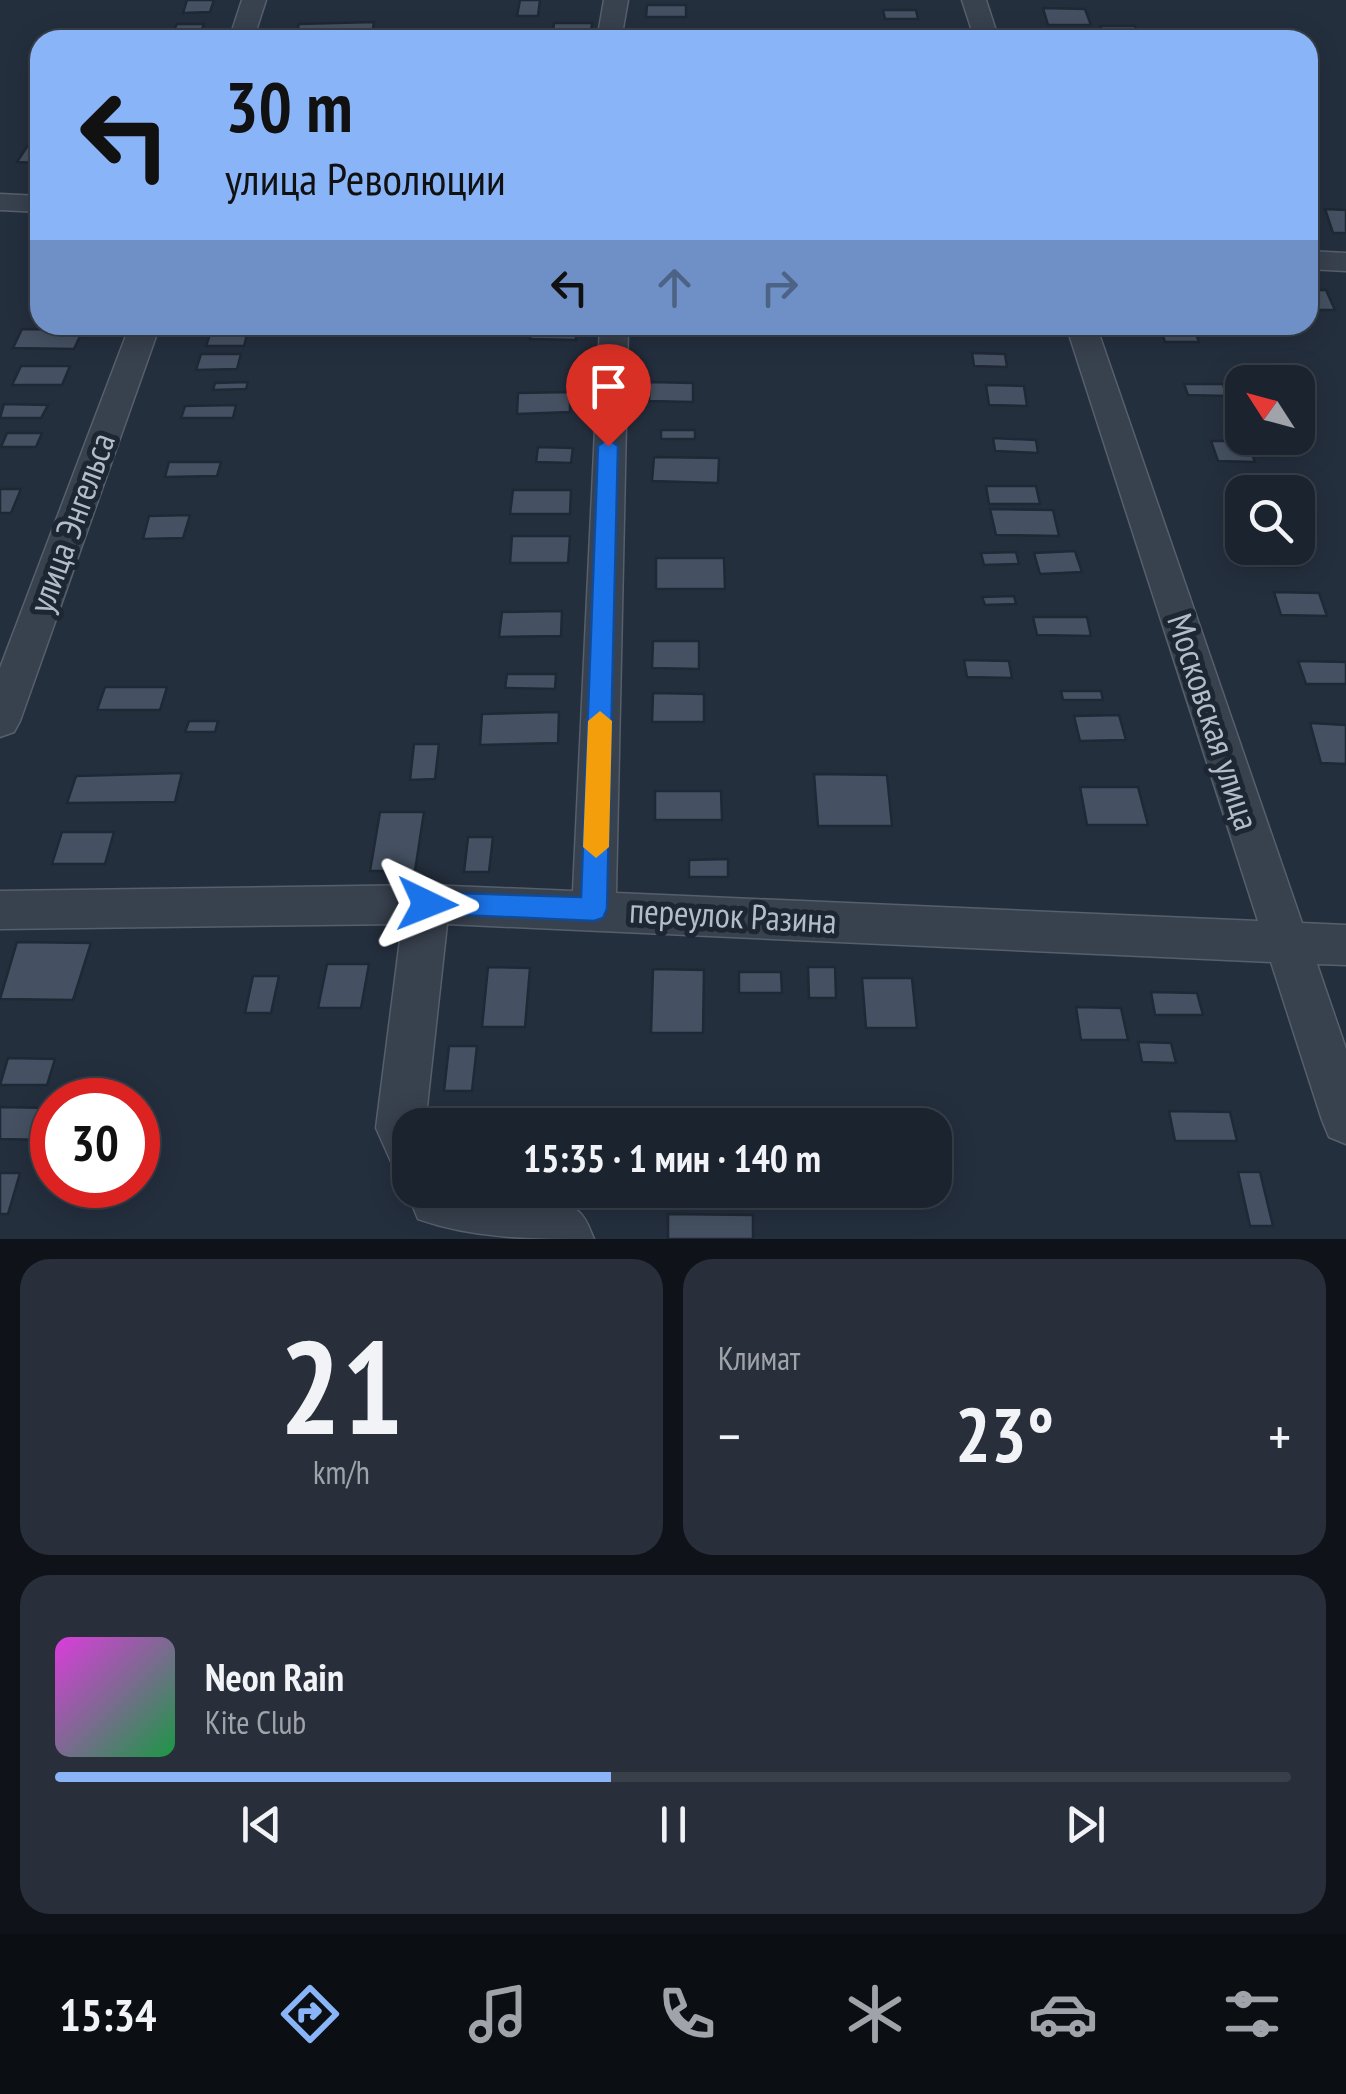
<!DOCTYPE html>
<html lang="ru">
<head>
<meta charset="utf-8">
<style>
	body { margin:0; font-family:"PT Sans Narrow",sans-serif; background:#282f3a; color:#f1f3f6; height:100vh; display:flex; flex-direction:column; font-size:38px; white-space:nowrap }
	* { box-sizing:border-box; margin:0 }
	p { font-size:32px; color:#a0a4aa }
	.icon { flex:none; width:55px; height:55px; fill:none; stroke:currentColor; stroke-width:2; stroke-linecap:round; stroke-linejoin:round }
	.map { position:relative; height:1239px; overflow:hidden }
	.drawer { display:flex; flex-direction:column; gap:20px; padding:20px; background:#0f1319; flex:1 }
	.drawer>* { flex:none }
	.hud { position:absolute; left:30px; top:30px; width:1288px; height:305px; border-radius:30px; box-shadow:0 5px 25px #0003,0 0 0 2px #39404a; background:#8ab4f8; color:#111; overflow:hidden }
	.needle { width:65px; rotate:306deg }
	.tools { position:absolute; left:1225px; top:365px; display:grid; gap:20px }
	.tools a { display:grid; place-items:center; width:90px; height:90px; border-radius:20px; background:#1b232e; box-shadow:0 5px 25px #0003,0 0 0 2px #39404a; font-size:50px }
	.speed { position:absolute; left:30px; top:1078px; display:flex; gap:20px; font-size:50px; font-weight:700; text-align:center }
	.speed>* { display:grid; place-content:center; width:130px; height:130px; border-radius:50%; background:#1b232e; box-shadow:0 5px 25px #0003,0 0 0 2px #39404a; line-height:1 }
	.speed .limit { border:15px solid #d22; background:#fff; color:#111 }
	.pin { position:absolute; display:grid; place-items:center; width:85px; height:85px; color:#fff; margin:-102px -42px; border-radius:50% 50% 50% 0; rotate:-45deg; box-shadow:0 0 10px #0007 }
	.pin .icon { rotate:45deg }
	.me { position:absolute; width:110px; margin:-55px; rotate:92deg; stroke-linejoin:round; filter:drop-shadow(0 0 8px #0008) }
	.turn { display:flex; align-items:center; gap:35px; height:210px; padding:0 30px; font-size:45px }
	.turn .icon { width:130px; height:130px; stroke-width:2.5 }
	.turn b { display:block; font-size:70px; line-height:85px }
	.lanes { display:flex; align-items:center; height:95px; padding:0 30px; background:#0003; justify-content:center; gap:50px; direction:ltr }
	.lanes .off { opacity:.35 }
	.big { font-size:75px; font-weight:600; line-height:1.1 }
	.drawer .tile { flex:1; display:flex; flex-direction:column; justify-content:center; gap:15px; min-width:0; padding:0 35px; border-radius:30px; background:#282f3a }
	.drawer .dial { align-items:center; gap:0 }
	.dial b { font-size:130px; line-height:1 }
	.song { display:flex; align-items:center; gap:30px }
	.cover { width:120px; height:120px; border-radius:15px; background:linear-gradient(135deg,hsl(300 70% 55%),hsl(140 70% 35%)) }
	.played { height:10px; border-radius:5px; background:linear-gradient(90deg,#8ab4f8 45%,#39404a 45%) }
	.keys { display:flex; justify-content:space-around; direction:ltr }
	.heat { display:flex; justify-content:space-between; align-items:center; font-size:55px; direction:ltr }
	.drawer .tiles { flex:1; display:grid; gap:20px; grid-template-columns:1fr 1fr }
	.tile:last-child { grid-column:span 2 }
	.trip { position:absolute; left:392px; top:1108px; width:560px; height:100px; border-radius:30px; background:#1b232e; box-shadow:0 5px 25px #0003,0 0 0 2px #39404a; font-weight:600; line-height:100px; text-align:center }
	.menu { display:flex; height:160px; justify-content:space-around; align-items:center; background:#0b0e12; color:#a0a4aa }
	.menu .icon { width:70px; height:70px }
	.menu .current { color:#8ab4f8 }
	.menu b { font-size:45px; color:#f1f3f6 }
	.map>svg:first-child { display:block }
</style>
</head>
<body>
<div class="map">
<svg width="1346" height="1239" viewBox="0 0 1346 1239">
	<rect width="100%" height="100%" fill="#242f3e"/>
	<!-- building -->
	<g fill="#455162" stroke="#1f2835" stroke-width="2.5">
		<path d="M187 0H214L210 12 183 13Z"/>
		<path d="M520 0H540L538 16H517Z"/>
		<path d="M647 5H686V17H646Z"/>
		<path d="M1043 8 1085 9 1091 25H1048Z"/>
		<path d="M883 10H916L918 19H885Z"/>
		<path d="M374 22 372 36 295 39 299 24Z"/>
		<path d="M554 23H592L591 33H553Z"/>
		<path d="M177 24H204L200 34H172Z"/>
		<path d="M1100 26H1135L1140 39H1105Z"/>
		<rect x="645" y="31" width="48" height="9"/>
		<path d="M32 139H40V163L17 162Z"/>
		<path d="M1325 209 1346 210V233H1333Z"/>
		<path d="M1308 290H1326L1335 310H1308Z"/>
		<path d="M532 325H577L576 340 530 339Z"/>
		<path d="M1159 325H1193L1199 342H1165Z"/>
		<path d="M22 329 83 330 74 349 13 348Z"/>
		<path d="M211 331H248L244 346H206Z"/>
		<path d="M972 353 1005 354 1007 367 974 366Z"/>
		<path d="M201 354H241L237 369 196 370Z"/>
		<path d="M21 366H70L62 385H12Z"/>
		<path d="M248 382 246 389 213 390 215 383Z"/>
		<path d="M650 382 693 383V402L649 401Z"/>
		<path d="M1184 384H1223L1227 396 1188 395Z"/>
		<path d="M986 385 1024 386 1027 406 989 405Z"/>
		<path d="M570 392V412L517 414 518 393Z"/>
		<path d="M4 404 48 405 41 418H0Z"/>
		<path d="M236 405 233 418H181L185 406Z"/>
		<rect x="661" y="430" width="34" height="9"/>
		<path d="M7 433H42L36 447H1Z"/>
		<path d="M993 438 1036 440 1038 453 995 451Z"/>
		<path d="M1211 441H1247L1255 462 1218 461Z"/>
		<path d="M538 447 573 448 571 463 536 462Z"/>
		<path d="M654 457 719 458 718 483 652 481Z"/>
		<path d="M169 462H221L217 476 165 477Z"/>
		<path d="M1235 485H1280L1282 492H1242V507Z"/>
		<path d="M986 486H1036L1040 504H989Z"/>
		<path d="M0 489H21L11 513H0Z"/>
		<path d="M513 490H571L570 514H510Z"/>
		<path d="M990 509 1053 510 1059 536 996 535Z"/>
		<path d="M190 515 183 538 143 539 149 516Z"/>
		<path d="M512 536H570L568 563H510Z"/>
		<path d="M1075 551 1082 572 1040 574 1034 553Z"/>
		<path d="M1016 552 1019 564 984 565 981 553Z"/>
		<path d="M1252 554H1293L1298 567 1257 566Z"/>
		<path d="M656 558H724L725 589H656Z"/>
		<path d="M1274 592 1319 593 1327 616 1281 615Z"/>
		<path d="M1014 596 1016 604 985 605 982 597Z"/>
		<path d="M562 611 561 636 499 637 502 612Z"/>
		<path d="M1033 617H1087L1091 636 1037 635Z"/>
		<path d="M653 641H699V669L652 668Z"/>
		<path d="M964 660 1009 661 1012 678 967 677Z"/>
		<path d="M1298 661 1346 662V684H1306Z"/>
		<path d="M507 674H556L555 689 505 688Z"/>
		<path d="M105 687H167L160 710H97Z"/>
		<path d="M1061 691H1101L1103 700H1063Z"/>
		<path d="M653 693 704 694V722H652Z"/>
		<path d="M559 712 558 743 480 745 482 714Z"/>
		<path d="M1119 715 1126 740 1080 741 1074 716Z"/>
		<path d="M189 721H218L215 732H185Z"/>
		<path d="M1310 723 1346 725V764L1321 763Z"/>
		<path d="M414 744H439L435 779 410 780Z"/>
		<path d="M182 773 175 802 67 803 76 776Z"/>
		<path d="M814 774 887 775 892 826H818Z"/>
		<path d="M1080 787H1138L1148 825H1087Z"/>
		<path d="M655 791H721L722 820H655Z"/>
		<path d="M380 812H424L415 871H370Z"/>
		<path d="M62 832H114L105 864H52Z"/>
		<path d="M468 837H493L489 872H464Z"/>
		<path d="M728 859V877H689V860Z"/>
		<path d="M17 942 91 943 73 1000 0 999Z"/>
		<path d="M327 964H369L361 1008H318Z"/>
		<path d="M488 967 530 968 525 1027H482Z"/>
		<path d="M808 967H835L836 998H809Z"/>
		<path d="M653 969 704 970 703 1033H651Z"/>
		<path d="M739 972H781L782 993H739Z"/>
		<path d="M253 976H279L271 1013H245Z"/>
		<path d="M862 978H912L917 1028H866Z"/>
		<path d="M1151 992 1197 993 1203 1015H1155Z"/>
		<path d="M1076 1007 1121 1008 1128 1040H1081Z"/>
		<path d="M1138 1042 1171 1043 1176 1063 1142 1062Z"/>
		<path d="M449 1046H477L472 1091H444Z"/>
		<path d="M8 1058 55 1059 47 1085H0Z"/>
		<path d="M0 1107 52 1108V1140L0 1139Z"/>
		<path d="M1169 1111 1230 1112 1237 1141H1175Z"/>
		<path d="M1238 1172H1260L1273 1226H1250Z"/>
		<path d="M0 1173H20L8 1214H0Z"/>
		<path d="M668 1214 753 1215V1239H668Z"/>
	</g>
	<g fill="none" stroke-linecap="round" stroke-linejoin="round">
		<defs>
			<g id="minor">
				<path d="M242 0H266L253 40H229Z"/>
				<path d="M604 0H628L621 40H597Z"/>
				<path d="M962 0H986L999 40H975Z"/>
				<path d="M0 194 40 196V212L0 210Z"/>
				<path d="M1308 251 1346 253V271L1308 269Z"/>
				<path d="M130 325H160L20 721 14 732 0 737V668Z"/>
				<path d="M600 325H624L628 330 616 893 1258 921 1066 325H1096L1302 923 1346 925V965L1317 964 1346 1049V1144L1329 1137 1322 1120 1271 962 447 924 425 1125H410V1174L393 1166 376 1128 402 924 0 929V891L427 885 573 891Z"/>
				<path d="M410 1180V1190C451 1190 548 1185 579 1212 587 1219 590 1230 594 1239 534 1239 475 1239 418 1219L406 1190Z"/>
			</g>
		</defs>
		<!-- minor casing -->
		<use href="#minor" stroke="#565f6c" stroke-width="3"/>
		<!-- minor -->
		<use href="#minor" fill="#38414e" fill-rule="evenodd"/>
	</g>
	<!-- route -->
	<path fill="#1a73e8" stroke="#114b97" stroke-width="2.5" d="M608 439 618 446 607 909 603 918 594 921 417 913 413 904 417 896 427 892 581 897 598 446Z"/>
	<!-- slow -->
	<path fill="#f59e0b" d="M600 711 612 721 609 847 596 858 583 847 588 721Z"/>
	<g text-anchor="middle" stroke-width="10" stroke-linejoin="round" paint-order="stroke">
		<!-- street labels -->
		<g font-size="35" fill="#b4bcc9" stroke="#1d2633">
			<text transform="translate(72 523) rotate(-70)" y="12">улица Энгельса</text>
			<text transform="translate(1213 722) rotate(72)" y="12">Московская улица</text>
			<text transform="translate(733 916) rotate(3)" y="12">переулок Разина</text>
		</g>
	</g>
</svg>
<div class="tools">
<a><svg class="needle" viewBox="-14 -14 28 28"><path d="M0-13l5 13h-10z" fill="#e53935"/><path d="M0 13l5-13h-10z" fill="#a0a4aa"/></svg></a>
<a><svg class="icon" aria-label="search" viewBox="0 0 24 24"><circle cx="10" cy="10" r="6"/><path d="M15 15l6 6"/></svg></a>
</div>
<div class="speed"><div class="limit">30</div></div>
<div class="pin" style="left:608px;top:446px;background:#d93025"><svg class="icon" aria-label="arrive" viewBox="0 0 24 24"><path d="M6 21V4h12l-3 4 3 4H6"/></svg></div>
<svg class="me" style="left:427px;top:904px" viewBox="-20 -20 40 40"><path d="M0-17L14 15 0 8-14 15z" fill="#1a73e8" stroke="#fff" stroke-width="4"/></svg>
<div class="trip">15:35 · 1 мин · 140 m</div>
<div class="hud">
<div class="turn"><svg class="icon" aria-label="left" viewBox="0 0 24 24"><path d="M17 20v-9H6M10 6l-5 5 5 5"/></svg><div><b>30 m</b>улица Революции</div></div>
<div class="lanes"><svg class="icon" aria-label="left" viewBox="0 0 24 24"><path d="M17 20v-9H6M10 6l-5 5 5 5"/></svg><svg class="icon off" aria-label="ahead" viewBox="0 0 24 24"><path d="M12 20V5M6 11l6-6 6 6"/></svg><svg class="icon off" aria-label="right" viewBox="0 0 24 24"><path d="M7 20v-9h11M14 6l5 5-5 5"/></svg></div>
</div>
</div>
<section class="drawer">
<div class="tiles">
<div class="tile dial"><b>21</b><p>km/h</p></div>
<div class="tile"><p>Климат</p>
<div class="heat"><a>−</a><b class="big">23°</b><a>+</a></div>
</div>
<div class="tile">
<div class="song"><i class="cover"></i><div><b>Neon Rain</b><p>Kite Club</p></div></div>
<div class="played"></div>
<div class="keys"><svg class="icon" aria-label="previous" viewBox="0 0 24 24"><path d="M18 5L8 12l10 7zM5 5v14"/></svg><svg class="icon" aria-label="pause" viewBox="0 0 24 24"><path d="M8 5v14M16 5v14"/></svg><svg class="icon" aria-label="next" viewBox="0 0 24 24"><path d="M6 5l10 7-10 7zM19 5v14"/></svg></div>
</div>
</div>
</section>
<nav class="menu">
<b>15:34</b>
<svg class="icon current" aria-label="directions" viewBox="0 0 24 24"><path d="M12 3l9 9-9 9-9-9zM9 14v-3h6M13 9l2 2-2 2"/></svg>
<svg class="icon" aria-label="music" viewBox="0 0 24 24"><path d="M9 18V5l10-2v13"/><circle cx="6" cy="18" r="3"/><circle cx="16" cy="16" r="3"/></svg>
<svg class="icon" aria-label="phone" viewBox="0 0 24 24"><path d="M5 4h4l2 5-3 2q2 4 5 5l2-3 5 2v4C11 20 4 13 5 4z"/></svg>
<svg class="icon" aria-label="climate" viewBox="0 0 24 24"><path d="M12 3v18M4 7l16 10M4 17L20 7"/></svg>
<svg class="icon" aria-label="car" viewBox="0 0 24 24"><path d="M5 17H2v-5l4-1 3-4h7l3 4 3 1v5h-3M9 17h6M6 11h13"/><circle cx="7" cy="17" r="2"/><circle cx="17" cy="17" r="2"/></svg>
<svg class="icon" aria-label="filters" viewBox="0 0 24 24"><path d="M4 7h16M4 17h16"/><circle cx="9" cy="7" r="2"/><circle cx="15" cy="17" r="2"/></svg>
</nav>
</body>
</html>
